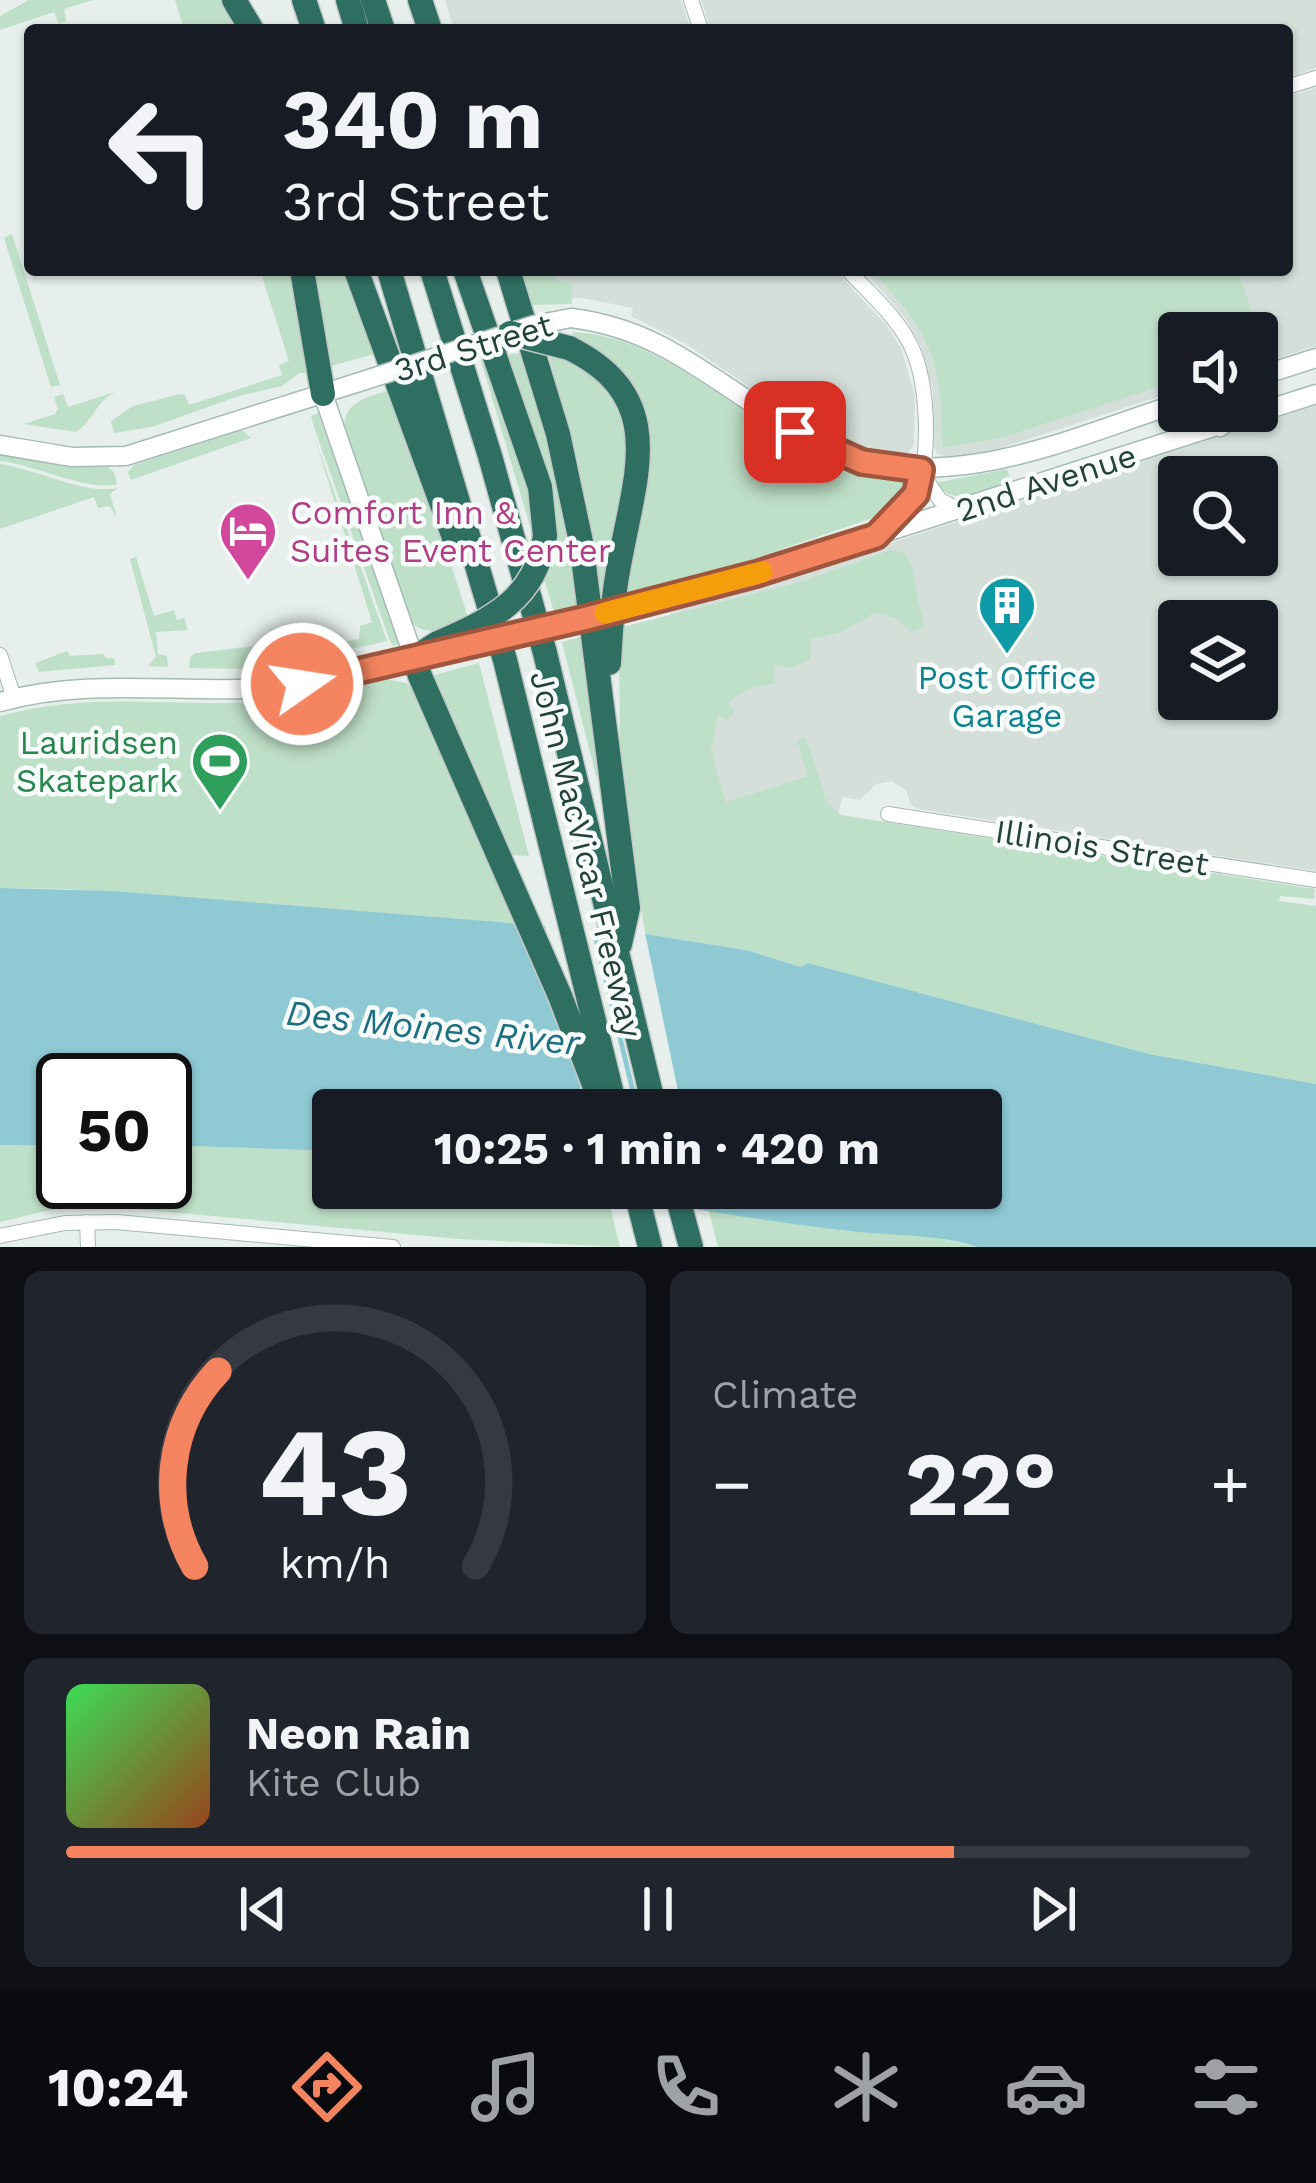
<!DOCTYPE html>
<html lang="en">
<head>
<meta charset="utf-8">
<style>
	body { margin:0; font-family:"Work Sans",sans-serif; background:#20242c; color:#f1f3f6; height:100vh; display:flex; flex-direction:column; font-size:45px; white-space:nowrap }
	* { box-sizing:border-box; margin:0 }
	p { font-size:39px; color:#9ea1a6 }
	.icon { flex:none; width:66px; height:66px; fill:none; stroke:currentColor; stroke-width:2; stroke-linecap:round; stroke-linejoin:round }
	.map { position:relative; height:1247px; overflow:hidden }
	.panel { display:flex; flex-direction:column; gap:24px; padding:24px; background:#0d0f14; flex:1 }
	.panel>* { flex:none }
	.top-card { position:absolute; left:24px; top:24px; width:1269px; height:252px; border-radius:12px; box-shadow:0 3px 9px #0004; background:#171b24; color:#f1f3f6; overflow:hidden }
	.buttons { position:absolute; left:1158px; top:312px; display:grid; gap:24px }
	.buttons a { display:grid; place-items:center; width:120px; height:120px; border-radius:12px; background:#171b24; box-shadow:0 3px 9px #0004; font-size:60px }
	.speed { position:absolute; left:36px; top:1053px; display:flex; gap:24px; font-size:60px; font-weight:700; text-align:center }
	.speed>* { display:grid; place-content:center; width:156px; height:156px; border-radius:50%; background:#171b24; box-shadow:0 3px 9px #0004; line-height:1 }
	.speed .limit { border:6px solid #111; border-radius:18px; background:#fff; color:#111 }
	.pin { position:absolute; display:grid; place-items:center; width:102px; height:102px; color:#fff; margin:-51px; border-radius:24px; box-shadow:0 6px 18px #0006 }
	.me { position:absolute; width:132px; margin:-66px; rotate:77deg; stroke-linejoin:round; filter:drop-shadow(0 0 9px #0008) }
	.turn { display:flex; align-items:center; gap:42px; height:252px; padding:0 60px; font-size:54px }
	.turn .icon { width:156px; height:156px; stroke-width:2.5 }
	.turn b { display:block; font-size:84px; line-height:102px }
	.big { font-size:90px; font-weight:700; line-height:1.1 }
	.panel .card { flex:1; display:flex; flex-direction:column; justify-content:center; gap:18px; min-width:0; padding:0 42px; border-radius:18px; background:#20242c }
	.panel .dial { align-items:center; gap:0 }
	.dial svg { height:312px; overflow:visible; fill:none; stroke:#363941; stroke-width:7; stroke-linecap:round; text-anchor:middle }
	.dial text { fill:#f1f3f6; stroke:none }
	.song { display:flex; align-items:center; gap:36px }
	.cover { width:144px; height:144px; border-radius:18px; background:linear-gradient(135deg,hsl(130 70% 55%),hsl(20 70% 35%)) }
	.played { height:12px; border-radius:6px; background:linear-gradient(90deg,#f4845f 75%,#363941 75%) }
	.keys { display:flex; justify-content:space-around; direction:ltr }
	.heat { display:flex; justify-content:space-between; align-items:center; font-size:66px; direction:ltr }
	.panel .tiles { flex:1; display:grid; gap:24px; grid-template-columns:1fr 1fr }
	.card:last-child { grid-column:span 2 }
	.trip { position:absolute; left:312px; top:1089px; width:690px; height:120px; border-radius:12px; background:#171b24; box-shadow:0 3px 9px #0004; font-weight:700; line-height:120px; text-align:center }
	.tab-bar { display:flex; height:192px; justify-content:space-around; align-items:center; background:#090b0e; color:#9ea1a6 }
	.tab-bar .icon { width:84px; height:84px }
	.tab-bar .selected { color:#f4845f }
	.tab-bar b { font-size:54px; color:#f1f3f6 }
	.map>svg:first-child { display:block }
</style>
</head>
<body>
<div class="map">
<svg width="1316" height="1247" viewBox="0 0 1316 1247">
	<rect width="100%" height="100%" fill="#e6efeb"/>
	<!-- built -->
	<g fill="#d4dfda" fill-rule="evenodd">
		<path d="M445 0H681L691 30H454Z"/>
		<path d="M701 0H1316V68L1287 78V30H711Z"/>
		<path d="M1316 88V346L1257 365V333H1179V390L998 449 949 458 937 453 932 443 933 392 921 346 905 318 864 270H1287V97Z"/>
		<path d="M540 270H835L887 326 901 348 915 396 914 445 907 454 896 456 833 439 797 419 686 344 631 316 633 308 581 298 552 299Z"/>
		<path d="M1316 405V871L918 809 911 805 906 790 892 781 876 784 860 800 842 797 835 833 665 805 669 615 679 606 783 578ZM1179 477H1257V555H1179ZM1179 621H1257V699H1179Z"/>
	</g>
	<!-- green -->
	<g fill="#bfe0c8">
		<path d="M29 0H93L64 9 66 21 59 24 54 12 0 30V16Z"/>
		<path d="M175 0H223L242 30H184Z"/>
		<path d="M12 234 60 385 51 387 4 238Z"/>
		<path d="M260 270H293L306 373H299L282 386 239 396 152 427 114 433 111 421 133 406 180 394 185 395 189 405 282 375 279 365 289 361Z"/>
		<path d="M312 270H346L378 353 331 366Z"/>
		<path d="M521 270H551L557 281 571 283 572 304 532 305Z"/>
		<path d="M871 270H1238L1265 352 1257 354V333H1179V380L1001 438 942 448C943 361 931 333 871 270Z"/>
		<path d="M573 332C657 337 718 398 788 439 826 462 868 474 912 480V489L881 515 721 570 622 595 646 467 606 357 573 339Z"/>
		<path d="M525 352 565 509 579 606 554 612 543 575 555 524V498L507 355Z"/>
		<path d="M548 352 569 356 611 388 630 443 606 592 600 591 578 468Z"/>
		<path d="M485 360 535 504V543L481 361Z"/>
		<path d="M390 390 425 482 469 621C450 626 425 640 411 621L344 431C343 401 366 398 390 390Z"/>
		<path d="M115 392C95 403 93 421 76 432L24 424 55 414 58 409 54 397 63 394 68 407Z"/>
		<path d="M318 413 400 641 399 644 393 646 390 641 315 430 311 416Z"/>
		<path d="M242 430 251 438 131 480 128 472 134 465Z"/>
		<path d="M314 436 387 641 261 669 189 668 190 657 196 653 263 645 266 655 359 639 360 626 372 622Z"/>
		<path d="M0 455 71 466 108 467 114 472 117 484C89 492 35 465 0 461Z"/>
		<path d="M0 464C38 469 82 495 118 488L110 494 117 518 110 506 98 508 94 497 0 529Z"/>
		<path d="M1007 469 1011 482C985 490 954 509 935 483Z"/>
		<path d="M258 525 266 552 250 557 248 554 235 558 233 553 229 554 223 537Z"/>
		<path d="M891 550 905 553 911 564 924 627 911 632 896 618 874 613 844 631 811 639 810 659 792 668 773 665 775 684C756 686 741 690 728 703L735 712 727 720 718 716 711 751 726 802 808 776 797 740 805 737 827 803 841 815 1315 889 1314 899 1280 896 1279 901 1316 906V1084L1149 1054 808 963 801 967 746 950 645 934 620 763 619 628 804 581Z"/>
		<path d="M136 557 154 616 174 610 177 620 184 618 188 630 156 632 158 654 167 656 168 667 148 666 156 657 130 559Z"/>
		<path d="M584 636 601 775 596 776 562 642Z"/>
		<path d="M67 651 70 656 104 654 105 658H114L115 665 39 672 35 663Z"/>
		<path d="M479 663 529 856 510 855 433 680 434 675Z"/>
		<path d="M386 679 406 683 417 692 521 925 68 889 0 888V716C92 691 167 707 258 702 302 700 344 689 386 679Z"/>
		<path d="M0 1145 63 1146V1182H165V1145L333 1151V1188H574L607 1194 620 1247 459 1239 115 1207 54 1209 0 1222Z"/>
		<path d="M708 1208 844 1231 923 1235 978 1247H718Z"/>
	</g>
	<!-- water -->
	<path fill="#8ec9d4" d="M0 888 112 891 645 934 746 950 801 967 808 963 1149 1054 1316 1084V1247H978C933 1233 886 1236 840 1230 751 1219 662 1204 574 1188H981V1110H333V1151L165 1145V1080H63V1146L0 1145Z"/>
	<!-- pier -->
	<g fill="#e6efeb">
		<path d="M544 921 590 924 635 1110H585Z"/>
		<path d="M595 925 644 928 682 1110H640Z"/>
	</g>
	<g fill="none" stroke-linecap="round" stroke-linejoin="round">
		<defs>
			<g id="minor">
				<path d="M691 0 701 30"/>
				<path d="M1287 87 1316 78"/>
				<path d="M848 270C869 293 894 314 909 342 928 377 931 450 918 489 912 506 894 519 882 531"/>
				<path d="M923 475 940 500 960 510"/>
				<path d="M0 655 14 698"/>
				<path d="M888 814 1316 880"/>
				<path d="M87 1222 88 1247"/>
				<path d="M0 1236 65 1223 116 1222 393 1247"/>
			</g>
			<g id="secondary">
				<path d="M571 318C646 327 691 363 752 403 778 420 803 439 831 450 949 497 1066 439 1179 403"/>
				<path d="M1257 377 1316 358"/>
				<path d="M323 394 414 658"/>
				<path d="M1201 411 1220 427"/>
				<path d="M0 445 72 457 126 456 372 378"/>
				<path d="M656 600 756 574 1316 394"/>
				<path d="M0 702C89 677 177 694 268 688 321 684 370 664 422 657"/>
			</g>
			<g id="motorway">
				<path d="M234 0 252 30"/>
				<path d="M304 0 314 30"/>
				<path d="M348 0 357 30"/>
				<path d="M373 0 383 30"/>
				<path d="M420 0 430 30"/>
				<path d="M302 270 323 394"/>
				<path d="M356 270 459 551"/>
				<path d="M389 270 505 660 616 1110"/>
				<path d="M432 270 490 456 545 653 655 1110"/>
				<path d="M465 270 540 487 545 536"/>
				<path d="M508 270 558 434 581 542 628 908 620 944"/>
				<path d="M569 348C668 396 636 473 620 560 613 594 611 628 609 663"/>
				<path d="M438 643 414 658 420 676 560 996 603 1108"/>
				<path d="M635 1188 650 1247"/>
				<path d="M675 1188 691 1247"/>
			</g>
		</defs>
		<!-- minor casing -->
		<use href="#minor" stroke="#a8b8b2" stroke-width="16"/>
		<!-- secondary casing -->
		<use href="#secondary" stroke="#a4bbb3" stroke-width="21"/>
		<!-- motorway casing -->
		<use href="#motorway" stroke="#c2cac8" stroke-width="27"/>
		<!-- minor -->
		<use href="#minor" stroke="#fff" stroke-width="14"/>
		<!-- secondary -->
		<use href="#secondary" stroke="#fff" stroke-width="18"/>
		<!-- motorway -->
		<use href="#motorway" stroke="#2f6f62" stroke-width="24"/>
		<defs>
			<g id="secondary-bridge">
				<path d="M372 378 534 325 571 318"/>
				<path d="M440 654 656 600"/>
			</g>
			<g id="motorway-bridge">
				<path d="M510 333 569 348"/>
				<path d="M438 643C491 620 536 599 545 536"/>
			</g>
		</defs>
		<!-- secondary-bridge casing -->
		<use href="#secondary-bridge" stroke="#a4bbb3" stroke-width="21" stroke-linecap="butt"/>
		<!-- motorway-bridge casing -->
		<use href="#motorway-bridge" stroke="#c2cac8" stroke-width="27" stroke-linecap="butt"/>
		<!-- secondary-bridge -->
		<use href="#secondary-bridge" stroke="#fff" stroke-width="18"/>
		<!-- motorway-bridge -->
		<use href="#motorway-bridge" stroke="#2f6f62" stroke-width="24"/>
	</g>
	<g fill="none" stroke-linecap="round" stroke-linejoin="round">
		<defs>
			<path id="route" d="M302 684 587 618 756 574 876 536 916 494 921 470 862 462 795 432"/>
		</defs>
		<!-- route casing -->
		<use href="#route" stroke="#9f563e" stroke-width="30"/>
		<!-- route -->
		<use href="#route" stroke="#f4845f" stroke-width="21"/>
		<!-- slow -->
		<path stroke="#f59e0b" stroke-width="21" d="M605 613 762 572"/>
	</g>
	<!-- icons -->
	<defs>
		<symbol id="hotel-pin" viewBox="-11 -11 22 30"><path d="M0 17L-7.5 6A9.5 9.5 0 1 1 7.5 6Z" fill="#d1479c" stroke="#f7fbf9"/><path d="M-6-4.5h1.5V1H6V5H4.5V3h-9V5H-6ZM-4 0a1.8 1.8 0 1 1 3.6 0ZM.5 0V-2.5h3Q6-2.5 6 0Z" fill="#fff"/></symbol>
		<symbol id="building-pin" viewBox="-11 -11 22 30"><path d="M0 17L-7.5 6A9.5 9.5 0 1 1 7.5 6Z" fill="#0f9aa8" stroke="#f7fbf9"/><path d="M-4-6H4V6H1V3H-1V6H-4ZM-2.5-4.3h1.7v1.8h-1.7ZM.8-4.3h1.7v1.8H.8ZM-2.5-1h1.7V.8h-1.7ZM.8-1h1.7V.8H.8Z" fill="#fff"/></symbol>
		<symbol id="stadium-pin" viewBox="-11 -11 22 30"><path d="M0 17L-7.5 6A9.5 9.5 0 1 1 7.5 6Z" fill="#2e9e5b" stroke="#f7fbf9"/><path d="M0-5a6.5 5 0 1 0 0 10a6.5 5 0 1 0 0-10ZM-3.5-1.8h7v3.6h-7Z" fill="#fff"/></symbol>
	</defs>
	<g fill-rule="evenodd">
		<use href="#hotel-pin" x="215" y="498" width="66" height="90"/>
		<use href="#building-pin" x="974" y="572" width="66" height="90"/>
		<use href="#stadium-pin" x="187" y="728" width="66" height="90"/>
	</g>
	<g text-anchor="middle" stroke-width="9" stroke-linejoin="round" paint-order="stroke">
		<!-- street labels -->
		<g font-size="33" fill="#24423a" stroke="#f7fbf9">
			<text transform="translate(473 347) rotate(-17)" y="12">3rd Street</text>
			<text transform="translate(1046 482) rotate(-18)" y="12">2nd Avenue</text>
			<text transform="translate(1102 847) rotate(9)" y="12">Illinois Street</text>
			<text transform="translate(587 854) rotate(76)" y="12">John MacVicar Freeway</text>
		</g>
		<!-- hotel labels -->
		<g font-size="33" fill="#b23c85" stroke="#f7fbf9" text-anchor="start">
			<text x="290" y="524">Comfort Inn &amp;<tspan x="290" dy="38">Suites Event Center</tspan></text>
		</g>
		<!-- culture labels -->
		<g font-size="33" fill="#0d838f" stroke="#f7fbf9">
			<text x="1007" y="689">Post Office<tspan x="1007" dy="38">Garage</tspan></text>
		</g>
		<!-- leisure labels -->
		<g font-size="33" fill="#27864d" stroke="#f7fbf9" text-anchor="end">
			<text x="178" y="754">Lauridsen<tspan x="178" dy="38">Skatepark</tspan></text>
		</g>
		<!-- water labels -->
		<g font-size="36" font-style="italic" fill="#1c6f80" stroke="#f7fbf9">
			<text transform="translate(433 1027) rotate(6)" y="13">Des Moines River</text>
		</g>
	</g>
</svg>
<div class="buttons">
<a><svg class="icon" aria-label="sound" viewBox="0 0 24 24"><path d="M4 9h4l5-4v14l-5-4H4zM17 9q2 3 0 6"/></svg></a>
<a><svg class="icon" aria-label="search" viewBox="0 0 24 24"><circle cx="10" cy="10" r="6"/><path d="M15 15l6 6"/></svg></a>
<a><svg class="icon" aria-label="layers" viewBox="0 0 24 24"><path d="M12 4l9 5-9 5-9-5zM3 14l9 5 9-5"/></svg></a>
</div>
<div class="speed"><div class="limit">50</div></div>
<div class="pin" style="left:795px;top:432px;background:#d93025"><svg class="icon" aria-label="arrive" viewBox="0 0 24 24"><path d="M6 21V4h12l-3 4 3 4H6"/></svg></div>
<svg class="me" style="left:302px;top:684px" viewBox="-20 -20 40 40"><circle r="17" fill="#f4845f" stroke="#fff" stroke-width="3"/><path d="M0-11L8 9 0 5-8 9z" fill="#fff"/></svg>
<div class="trip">10:25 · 1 min · 420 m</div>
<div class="top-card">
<div class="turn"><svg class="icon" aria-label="left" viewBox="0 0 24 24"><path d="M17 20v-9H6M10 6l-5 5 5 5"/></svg><div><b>340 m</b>3rd Street</div></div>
</div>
</div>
<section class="panel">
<div class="tiles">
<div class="card dial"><svg viewBox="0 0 100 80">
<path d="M14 69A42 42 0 1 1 86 69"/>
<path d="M14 69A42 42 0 0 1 20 19" stroke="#f4845f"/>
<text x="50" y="56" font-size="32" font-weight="700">43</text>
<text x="50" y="72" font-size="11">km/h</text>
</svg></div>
<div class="card"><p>Climate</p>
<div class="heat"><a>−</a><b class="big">22°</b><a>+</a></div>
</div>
<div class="card">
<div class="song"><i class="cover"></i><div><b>Neon Rain</b><p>Kite Club</p></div></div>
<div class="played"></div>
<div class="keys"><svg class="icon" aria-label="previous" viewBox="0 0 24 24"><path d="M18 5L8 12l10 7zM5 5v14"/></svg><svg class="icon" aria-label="pause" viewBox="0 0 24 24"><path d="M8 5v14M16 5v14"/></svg><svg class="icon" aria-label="next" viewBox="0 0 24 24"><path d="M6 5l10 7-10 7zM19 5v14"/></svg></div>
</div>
</div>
</section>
<nav class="tab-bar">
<b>10:24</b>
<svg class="icon selected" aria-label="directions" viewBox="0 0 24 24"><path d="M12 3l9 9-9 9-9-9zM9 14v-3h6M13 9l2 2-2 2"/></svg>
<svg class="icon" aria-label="music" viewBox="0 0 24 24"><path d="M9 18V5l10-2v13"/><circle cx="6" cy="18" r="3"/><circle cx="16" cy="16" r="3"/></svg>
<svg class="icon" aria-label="phone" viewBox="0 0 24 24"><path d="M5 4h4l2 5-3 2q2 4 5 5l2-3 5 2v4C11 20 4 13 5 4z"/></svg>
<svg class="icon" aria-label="climate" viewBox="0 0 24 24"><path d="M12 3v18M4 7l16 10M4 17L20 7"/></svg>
<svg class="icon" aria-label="car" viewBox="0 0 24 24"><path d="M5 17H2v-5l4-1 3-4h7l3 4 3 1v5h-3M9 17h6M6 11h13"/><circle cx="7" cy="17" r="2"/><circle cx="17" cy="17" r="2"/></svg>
<svg class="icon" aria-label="filters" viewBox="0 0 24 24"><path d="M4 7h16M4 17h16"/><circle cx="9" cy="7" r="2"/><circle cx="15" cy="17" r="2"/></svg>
</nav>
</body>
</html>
